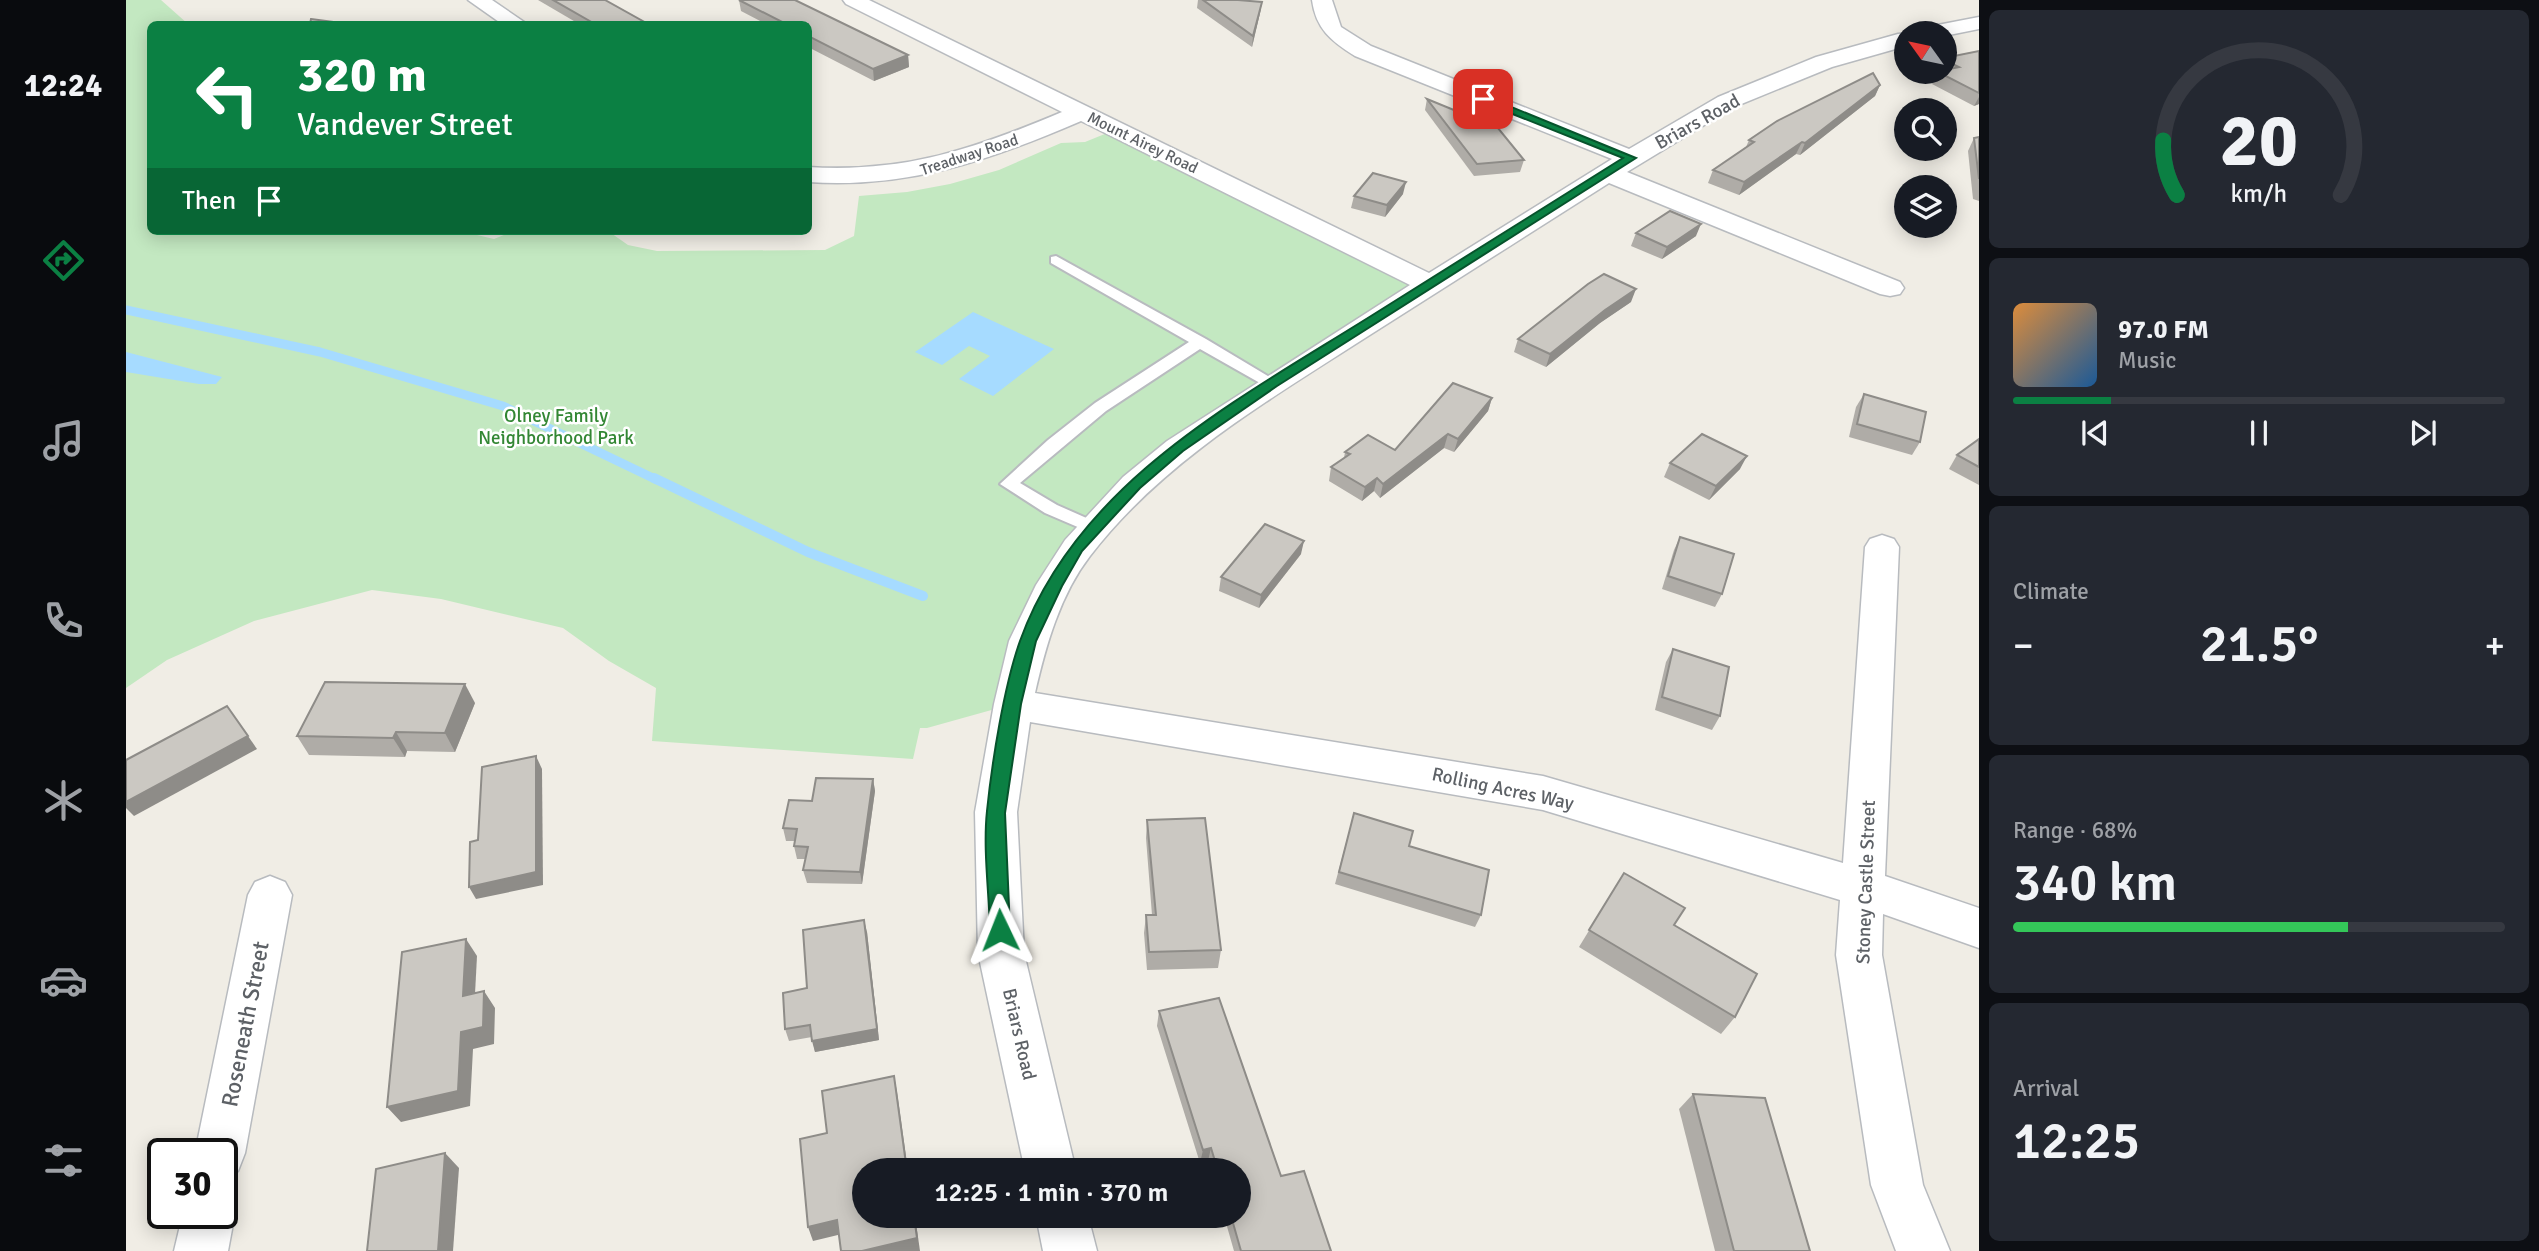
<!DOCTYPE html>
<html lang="en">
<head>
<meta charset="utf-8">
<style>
	body { margin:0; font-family:Signika,sans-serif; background:#242831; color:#f1f3f6; height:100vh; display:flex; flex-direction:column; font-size:26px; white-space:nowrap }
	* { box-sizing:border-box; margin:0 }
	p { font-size:23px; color:#9ea1a6 }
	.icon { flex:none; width:38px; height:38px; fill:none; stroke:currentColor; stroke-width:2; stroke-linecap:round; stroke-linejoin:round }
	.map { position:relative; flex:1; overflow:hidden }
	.details { display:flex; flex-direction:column; gap:10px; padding:10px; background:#0d0f14; width:560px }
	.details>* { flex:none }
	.top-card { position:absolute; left:21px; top:21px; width:665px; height:214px; border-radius:10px; box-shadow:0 4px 18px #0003; background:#0b8043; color:#fff; overflow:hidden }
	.needle { width:46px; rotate:303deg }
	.fabs { position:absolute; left:1768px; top:21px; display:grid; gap:14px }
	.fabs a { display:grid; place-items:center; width:63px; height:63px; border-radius:50%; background:#171b24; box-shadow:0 4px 18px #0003; font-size:35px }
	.speed { position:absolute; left:21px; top:1138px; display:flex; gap:14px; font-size:35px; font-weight:700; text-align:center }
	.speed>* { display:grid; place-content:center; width:91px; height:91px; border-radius:50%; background:#171b24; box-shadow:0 4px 18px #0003; line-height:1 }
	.speed .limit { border:4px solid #111; border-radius:10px; background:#fff; color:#111 }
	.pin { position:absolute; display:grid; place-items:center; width:60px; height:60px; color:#fff; margin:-30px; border-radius:14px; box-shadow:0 4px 10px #0006 }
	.me { position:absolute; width:77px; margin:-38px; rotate:358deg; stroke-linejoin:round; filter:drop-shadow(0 0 5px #0008) }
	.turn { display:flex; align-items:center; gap:24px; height:147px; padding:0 35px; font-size:32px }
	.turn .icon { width:91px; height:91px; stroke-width:2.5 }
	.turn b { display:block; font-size:49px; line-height:60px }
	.then { display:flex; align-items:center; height:66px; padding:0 35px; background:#0003; gap:14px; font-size:26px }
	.big { font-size:52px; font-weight:600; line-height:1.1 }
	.details .card { flex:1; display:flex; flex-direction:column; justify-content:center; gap:10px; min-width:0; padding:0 24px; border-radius:10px; background:#242831 }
	.details .dial { align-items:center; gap:0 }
	.dial svg { height:182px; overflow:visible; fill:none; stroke:#363941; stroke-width:7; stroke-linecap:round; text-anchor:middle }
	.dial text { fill:#f1f3f6; stroke:none }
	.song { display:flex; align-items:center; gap:21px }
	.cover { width:84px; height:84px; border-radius:10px; background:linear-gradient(135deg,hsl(30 70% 55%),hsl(210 70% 35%)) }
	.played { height:7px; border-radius:4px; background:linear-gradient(90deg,#0b8043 20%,#363941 20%) }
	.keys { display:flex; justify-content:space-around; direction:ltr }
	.heat { display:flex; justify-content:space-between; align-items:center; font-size:38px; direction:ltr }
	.charge { height:10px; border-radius:5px; background:linear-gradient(90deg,#34c759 68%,#363941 0) }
	.trip { position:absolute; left:726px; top:1158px; width:399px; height:70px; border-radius:35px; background:#171b24; box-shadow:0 4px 18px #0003; font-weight:600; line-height:70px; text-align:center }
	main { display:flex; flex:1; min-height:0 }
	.tabs { display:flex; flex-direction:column; width:126px; justify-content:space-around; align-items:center; background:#090b0e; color:#9ea1a6 }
	.tabs .icon { width:49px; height:49px }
	.tabs .active { color:#0b8043 }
	.tabs b { font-size:32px; color:#f1f3f6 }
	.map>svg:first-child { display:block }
</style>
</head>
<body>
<main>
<nav class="tabs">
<b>12:24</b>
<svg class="icon active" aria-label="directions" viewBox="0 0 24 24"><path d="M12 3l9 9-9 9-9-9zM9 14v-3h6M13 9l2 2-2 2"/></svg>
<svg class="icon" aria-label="music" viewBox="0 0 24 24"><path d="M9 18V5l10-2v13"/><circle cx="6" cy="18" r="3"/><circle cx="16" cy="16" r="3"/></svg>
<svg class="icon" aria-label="phone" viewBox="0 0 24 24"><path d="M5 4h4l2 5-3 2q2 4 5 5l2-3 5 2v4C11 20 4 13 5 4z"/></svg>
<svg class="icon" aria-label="climate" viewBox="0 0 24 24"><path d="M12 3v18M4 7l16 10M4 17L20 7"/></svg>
<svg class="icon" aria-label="car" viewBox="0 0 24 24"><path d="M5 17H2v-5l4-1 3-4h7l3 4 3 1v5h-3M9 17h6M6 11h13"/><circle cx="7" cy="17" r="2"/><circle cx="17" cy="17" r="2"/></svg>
<svg class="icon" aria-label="filters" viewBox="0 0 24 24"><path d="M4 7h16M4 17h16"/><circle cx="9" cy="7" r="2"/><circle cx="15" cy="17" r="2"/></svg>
</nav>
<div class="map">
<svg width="1853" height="1251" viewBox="0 0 1853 1251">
	<rect width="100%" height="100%" fill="#f0ede5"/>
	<!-- green -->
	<path fill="#c3e8c1" d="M0 0H35L62 24H24V231H334L368 239 388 231H482L502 245 531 251 699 250 728 236 733 196 781 192 824 184 873 170 935 143 959 142 991 129 1305 285 1147 384 968 528 887 704 801 728H794L787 759 526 741 530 688 483 661 437 628 315 599 246 590 128 621 41 660 0 688Z"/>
	<!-- water -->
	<g fill="#a6dbff">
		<path d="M847 312 928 349 867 396 833 379 864 356 843 346 816 365 789 352Z"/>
		<path d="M0 352 96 377 90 384H73L0 372Z"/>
	</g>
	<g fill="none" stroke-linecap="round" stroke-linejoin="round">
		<!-- stream-far1 -->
		<path stroke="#a6dbff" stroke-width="9" d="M0 310 194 352 377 406 531 480"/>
		<!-- stream -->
		<path stroke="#a6dbff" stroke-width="10" d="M528 478 682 552 797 596"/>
		<defs>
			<path id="lane" d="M930 256 1080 339 1155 384 1147 389 1141 387 1074 349 980 411 894 483 931 505 974 524 977 528 968 534 919 513 874 484 922 440 969 403 1063 342 925 263V257Z"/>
			<g id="street">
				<path d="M342 0H366L401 24H376Z"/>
				<path d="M717 0H743L1303 273 1486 159 1229 56C1205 41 1190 29 1186 0H1206L1215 27 1245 46 1503 149 1592 97 1690 57 1772 34 1783 33H1780V46L1706 67 1608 107 1501 172 1774 282 1778 288 1774 294 1764 296 1754 294 1483 183C1398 237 1313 291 1228 345 1133 406 1034 465 964 556 934 595 920 645 909 693L1417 776 1717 863 1739 547 1744 539 1756 535 1768 539 1773 547 1759 876 1853 908V948L1757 914 1756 955 1797 1185 1824 1251H1770L1745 1185 1710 955 1714 900 1417 810 904 722 891 812 898 953 950 1171H899L852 953 849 812 868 704 883 641 910 585 939 540 997 477 1041 441 1284 285 955 121C864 160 782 189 682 182V167C779 173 848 149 936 112L720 4Z"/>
				<path d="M1853 17V29L1818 36V33H1793L1796 28Z"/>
				<path d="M144 876 159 882 166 895 119 1153 112 1171 96 1177V1153H69L122 895 129 882Z"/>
				<path d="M96 1192 101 1195 109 1213 102 1251H48L57 1213H96Z"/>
				<path d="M910 1216H962L971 1251H917Z"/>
			</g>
		</defs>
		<!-- lane casing -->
		<use href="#lane" stroke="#b8bbbf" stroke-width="4"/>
		<!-- street casing -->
		<use href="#street" stroke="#b8bbbf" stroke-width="3"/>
		<!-- lane -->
		<use href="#lane" fill="#fff" fill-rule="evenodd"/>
		<!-- street -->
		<use href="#street" fill="#fff" fill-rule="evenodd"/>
	</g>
	<!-- wall -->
	<g fill="#afaca7">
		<path d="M412 0H479L522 24H453Z"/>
		<path d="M613 0H669L782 55 783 67 748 81 682 47V24H640L615 11Z"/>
		<path d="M1072 0H1112L1136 2 1134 13 1126 47 1071 8Z"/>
		<path d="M1853 51V104L1848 106 1806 84 1812 72H1818V58Z"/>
		<path d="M1754 85 1749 96 1674 155 1670 154 1613 195 1582 183 1587 170 1620 147 1623 140Z"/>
		<path d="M1301 99 1398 160 1394 172 1348 176 1299 110Z"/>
		<path d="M1853 137V201L1847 199 1842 151 1848 138Z"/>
		<path d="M1277 194 1259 217 1225 208 1228 196Z"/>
		<path d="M1510 233 1570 236 1536 259 1505 246Z"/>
		<path d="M1505 302 1474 323 1420 367 1388 352 1392 339Z"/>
		<path d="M1738 394 1794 442 1786 455 1723 437 1730 407Z"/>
		<path d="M1366 398 1362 411 1328 452 1318 448 1254 498 1248 491 1236 501 1203 481 1205 467 1218 458 1219 452 1269 450Z"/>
		<path d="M1853 439V485L1823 469 1831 455Z"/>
		<path d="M1544 463 1614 469 1583 500 1538 477Z"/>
		<path d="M1554 537 1596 594 1589 607 1536 589 1548 550Z"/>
		<path d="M1175 554 1133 608 1093 591 1095 577Z"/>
		<path d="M1547 649 1594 716 1586 730 1529 710 1540 662Z"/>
		<path d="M349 703 329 752 281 751 279 757 183 755 171 736Z"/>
		<path d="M747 779 749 791 736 884 681 883 677 870 680 859H671L668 846 669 841H660L657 828 686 801Z"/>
		<path d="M1228 813 1355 915 1349 927 1209 884Z"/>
		<path d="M1021 820 1095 950 1092 968 1021 970 1018 933 1020 915H1026L1020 838Z"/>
		<path d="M1498 873 1609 1017 1595 1034 1453 947Z"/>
		<path d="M741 932 753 1040 689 1052 686 1037 663 1041 659 1029 681 988Z"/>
		<path d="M1033 1011 1155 1176 1205 1251H1108L1098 1216H1113V1171H1085L1082 1161 1074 1163 1031 1026Z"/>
		<path d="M1567 1094 1684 1251H1589L1553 1109Z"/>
	</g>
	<!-- shaded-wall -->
	<g fill="#8e8c88">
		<path d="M1136 2 1134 13 1126 47 1127 36Z"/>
		<path d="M782 55 783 67 748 81 747 69Z"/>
		<path d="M1754 85 1749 96 1674 155 1679 143Z"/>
		<path d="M1853 97V104L1848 106Z"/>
		<path d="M1676 142 1670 154 1613 195 1618 182Z"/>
		<path d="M1280 182 1277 194 1259 217 1261 205Z"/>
		<path d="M1575 224 1570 236 1536 259 1541 247Z"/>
		<path d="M1510 289 1505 302 1474 323 1420 367 1424 354 1479 310Z"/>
		<path d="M1366 398 1362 411 1328 452 1332 439Z"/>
		<path d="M1322 434 1318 448 1254 498 1257 484Z"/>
		<path d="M1621 456 1614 469 1583 500 1590 486Z"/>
		<path d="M1251 478 1248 491 1236 501 1239 487Z"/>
		<path d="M1178 541 1175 554 1133 608 1135 595Z"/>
		<path d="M339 684 349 703 329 752 319 733Z"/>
		<path d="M101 706 131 749 8 816 0 808V802Z"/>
		<path d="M270 732 281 751 279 757 267 738Z"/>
		<path d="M410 756 416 769 417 885 350 899 343 887Z"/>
		<path d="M747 779 749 791 736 884 734 872Z"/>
		<path d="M738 920 741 932 753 1040 689 1052 686 1041Z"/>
		<path d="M340 939 351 956 348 1013 337 996Z"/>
		<path d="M358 991 369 1008 368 1044 347 1049 344 1106 275 1122 261 1107 335 1032Z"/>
		<path d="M768 1076 771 1092 782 1171H781Z"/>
		<path d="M1085 1148 1082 1161 1074 1163 1077 1150Z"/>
		<path d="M319 1153 333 1168 327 1251H312Z"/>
		<path d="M788 1216H789L794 1251H736Z"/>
		<path d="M711 1220 716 1234 687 1241 682 1227Z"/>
	</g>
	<!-- building -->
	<g fill="#cbc8c2" stroke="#8e8c88" stroke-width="2">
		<path d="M427 0H479L522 24H469Z"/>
		<path d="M613 0H669L782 55 747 69 682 36V24H660Z"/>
		<path d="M1077 0H1112L1136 2 1127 36Z"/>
		<path d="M185 19 215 23 214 24H184Z"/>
		<path d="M1853 51V93L1812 72H1818V70L1833 67 1818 60V58Z"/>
		<path d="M1747 73 1754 85 1679 143 1676 142 1618 182 1587 170 1628 142 1623 140 1651 121Z"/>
		<path d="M1301 99 1372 128 1398 160 1351 164Z"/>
		<path d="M1853 137V179L1848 138Z"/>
		<path d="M1247 173 1280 182 1261 205 1228 196Z"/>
		<path d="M1544 211 1575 224 1541 247 1510 233Z"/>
		<path d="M1478 274 1510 289 1479 310 1424 354 1392 339 1462 284Z"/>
		<path d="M1327 383 1366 398 1332 439 1322 434 1257 484 1251 478 1239 487 1205 467 1224 454 1219 452 1242 435 1269 450Z"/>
		<path d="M1738 394 1800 412 1794 442 1731 424Z"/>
		<path d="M1576 434 1621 456 1590 486 1544 463Z"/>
		<path d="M1853 439V467L1831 455Z"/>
		<path d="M1139 524 1178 541 1135 595 1095 577Z"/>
		<path d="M1554 537 1608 554 1596 594 1542 576Z"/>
		<path d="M1547 649 1603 667 1594 716 1536 697Z"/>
		<path d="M199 682 339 684 319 733 270 732 267 738 171 736Z"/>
		<path d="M101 706 122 736 0 802V760Z"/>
		<path d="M410 756V872L343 887 344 842 352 840 356 767Z"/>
		<path d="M690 778 747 779 734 872 677 870 682 847 668 846 671 829 657 828 663 800 686 801Z"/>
		<path d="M1228 813 1287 831 1283 846 1363 870 1355 915 1213 872Z"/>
		<path d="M1079 818 1095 950 1023 952 1020 915H1030L1021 820Z"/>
		<path d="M1498 873 1559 908 1548 925 1631 974 1609 1017 1463 930Z"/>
		<path d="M738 920 751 1029 686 1041 684 1025 659 1029 657 993 681 988 677 930Z"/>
		<path d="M340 939 337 996 358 991 357 1027 335 1032 332 1091 261 1107 276 952Z"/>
		<path d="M1093 998 1155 1176 1178 1171 1205 1251H1115L1105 1216H1113V1171H1092L1085 1148 1077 1150 1033 1011Z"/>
		<path d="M768 1076 781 1171H738V1216H788L791 1238 736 1251H715L711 1220 682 1227 674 1139 701 1133 696 1091Z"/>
		<path d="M1567 1094 1639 1098 1684 1251H1608Z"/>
		<path d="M319 1153 312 1251H241L250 1169Z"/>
	</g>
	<!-- route -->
	<path fill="#0b8043" stroke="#07532c" stroke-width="2" d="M1354 97H1361L1510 158 1151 386 1057 451 1014 488 956 551 936 586 910 641 895 704 879 813 884 930 881 936 874 938 867 936 864 930C863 891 857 849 861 811 866 762 878 686 894 641 951 483 1111 400 1245 316 1329 264 1413 211 1497 158L1354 101Z"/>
	<g text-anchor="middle" stroke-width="5" stroke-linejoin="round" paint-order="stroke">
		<!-- far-street labels -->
		<g font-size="16" fill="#5d6166" stroke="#fff">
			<text transform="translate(1017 142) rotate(26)" y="6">Mount Airey Road</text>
			<text transform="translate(843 154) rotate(-18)" y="6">Treadway Road</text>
		</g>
		<!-- street labels -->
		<g font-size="19" fill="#5d6166" stroke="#fff">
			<text transform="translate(1571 121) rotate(-29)" y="7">Briars Road</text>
			<text transform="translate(1377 788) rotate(12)" y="7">Rolling Acres Way</text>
			<text transform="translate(1739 882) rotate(-88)" y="7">Stoney Castle Street</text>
			<text transform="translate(894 1034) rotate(77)" y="7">Briars Road</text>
		</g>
		<!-- park labels -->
		<g font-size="19" fill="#338734" stroke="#fff">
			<text x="430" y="422">Olney Family<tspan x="430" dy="22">Neighborhood Park</tspan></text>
		</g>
		<!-- near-street labels -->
		<g font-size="23" fill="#5d6166" stroke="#fff">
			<text transform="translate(119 1024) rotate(-79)" y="8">Roseneath Street</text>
		</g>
	</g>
</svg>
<div class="fabs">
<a><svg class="needle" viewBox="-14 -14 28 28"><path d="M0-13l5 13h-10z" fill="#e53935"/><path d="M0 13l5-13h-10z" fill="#9ea1a6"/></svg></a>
<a><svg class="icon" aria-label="search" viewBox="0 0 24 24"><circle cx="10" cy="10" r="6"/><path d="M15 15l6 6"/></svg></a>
<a><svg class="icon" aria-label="layers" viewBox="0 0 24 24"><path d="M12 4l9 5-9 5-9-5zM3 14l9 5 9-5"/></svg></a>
</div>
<div class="speed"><div class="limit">30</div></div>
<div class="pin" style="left:1357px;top:99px;background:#d93025"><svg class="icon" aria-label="arrive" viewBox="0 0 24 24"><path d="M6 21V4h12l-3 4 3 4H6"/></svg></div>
<svg class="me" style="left:874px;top:930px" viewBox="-20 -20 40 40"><path d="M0-17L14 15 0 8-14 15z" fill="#0b8043" stroke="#fff" stroke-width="4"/></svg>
<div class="trip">12:25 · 1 min · 370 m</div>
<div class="top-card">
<div class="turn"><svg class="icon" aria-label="left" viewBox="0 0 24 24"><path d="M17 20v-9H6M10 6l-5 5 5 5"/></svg><div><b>320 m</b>Vandever Street</div></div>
<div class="then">Then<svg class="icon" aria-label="arrive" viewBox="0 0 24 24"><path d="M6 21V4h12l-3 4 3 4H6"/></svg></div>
</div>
</div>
<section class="details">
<div class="card dial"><svg viewBox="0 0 100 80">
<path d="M14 69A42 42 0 1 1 86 69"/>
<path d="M14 69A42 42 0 0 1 8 45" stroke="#0b8043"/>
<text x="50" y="56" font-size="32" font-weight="700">20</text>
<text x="50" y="72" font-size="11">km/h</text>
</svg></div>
<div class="card">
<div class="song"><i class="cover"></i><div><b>97.0 FM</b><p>Music</p></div></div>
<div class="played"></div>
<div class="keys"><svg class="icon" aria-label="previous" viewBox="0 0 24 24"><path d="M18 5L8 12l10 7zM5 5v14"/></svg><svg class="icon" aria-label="pause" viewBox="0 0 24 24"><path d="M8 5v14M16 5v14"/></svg><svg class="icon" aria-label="next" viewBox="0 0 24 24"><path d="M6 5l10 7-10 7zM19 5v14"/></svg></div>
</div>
<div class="card"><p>Climate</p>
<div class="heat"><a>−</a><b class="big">21.5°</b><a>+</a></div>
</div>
<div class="card"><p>Range · 68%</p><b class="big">340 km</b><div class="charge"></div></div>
<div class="card"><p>Arrival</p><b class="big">12:25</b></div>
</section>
</main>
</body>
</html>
